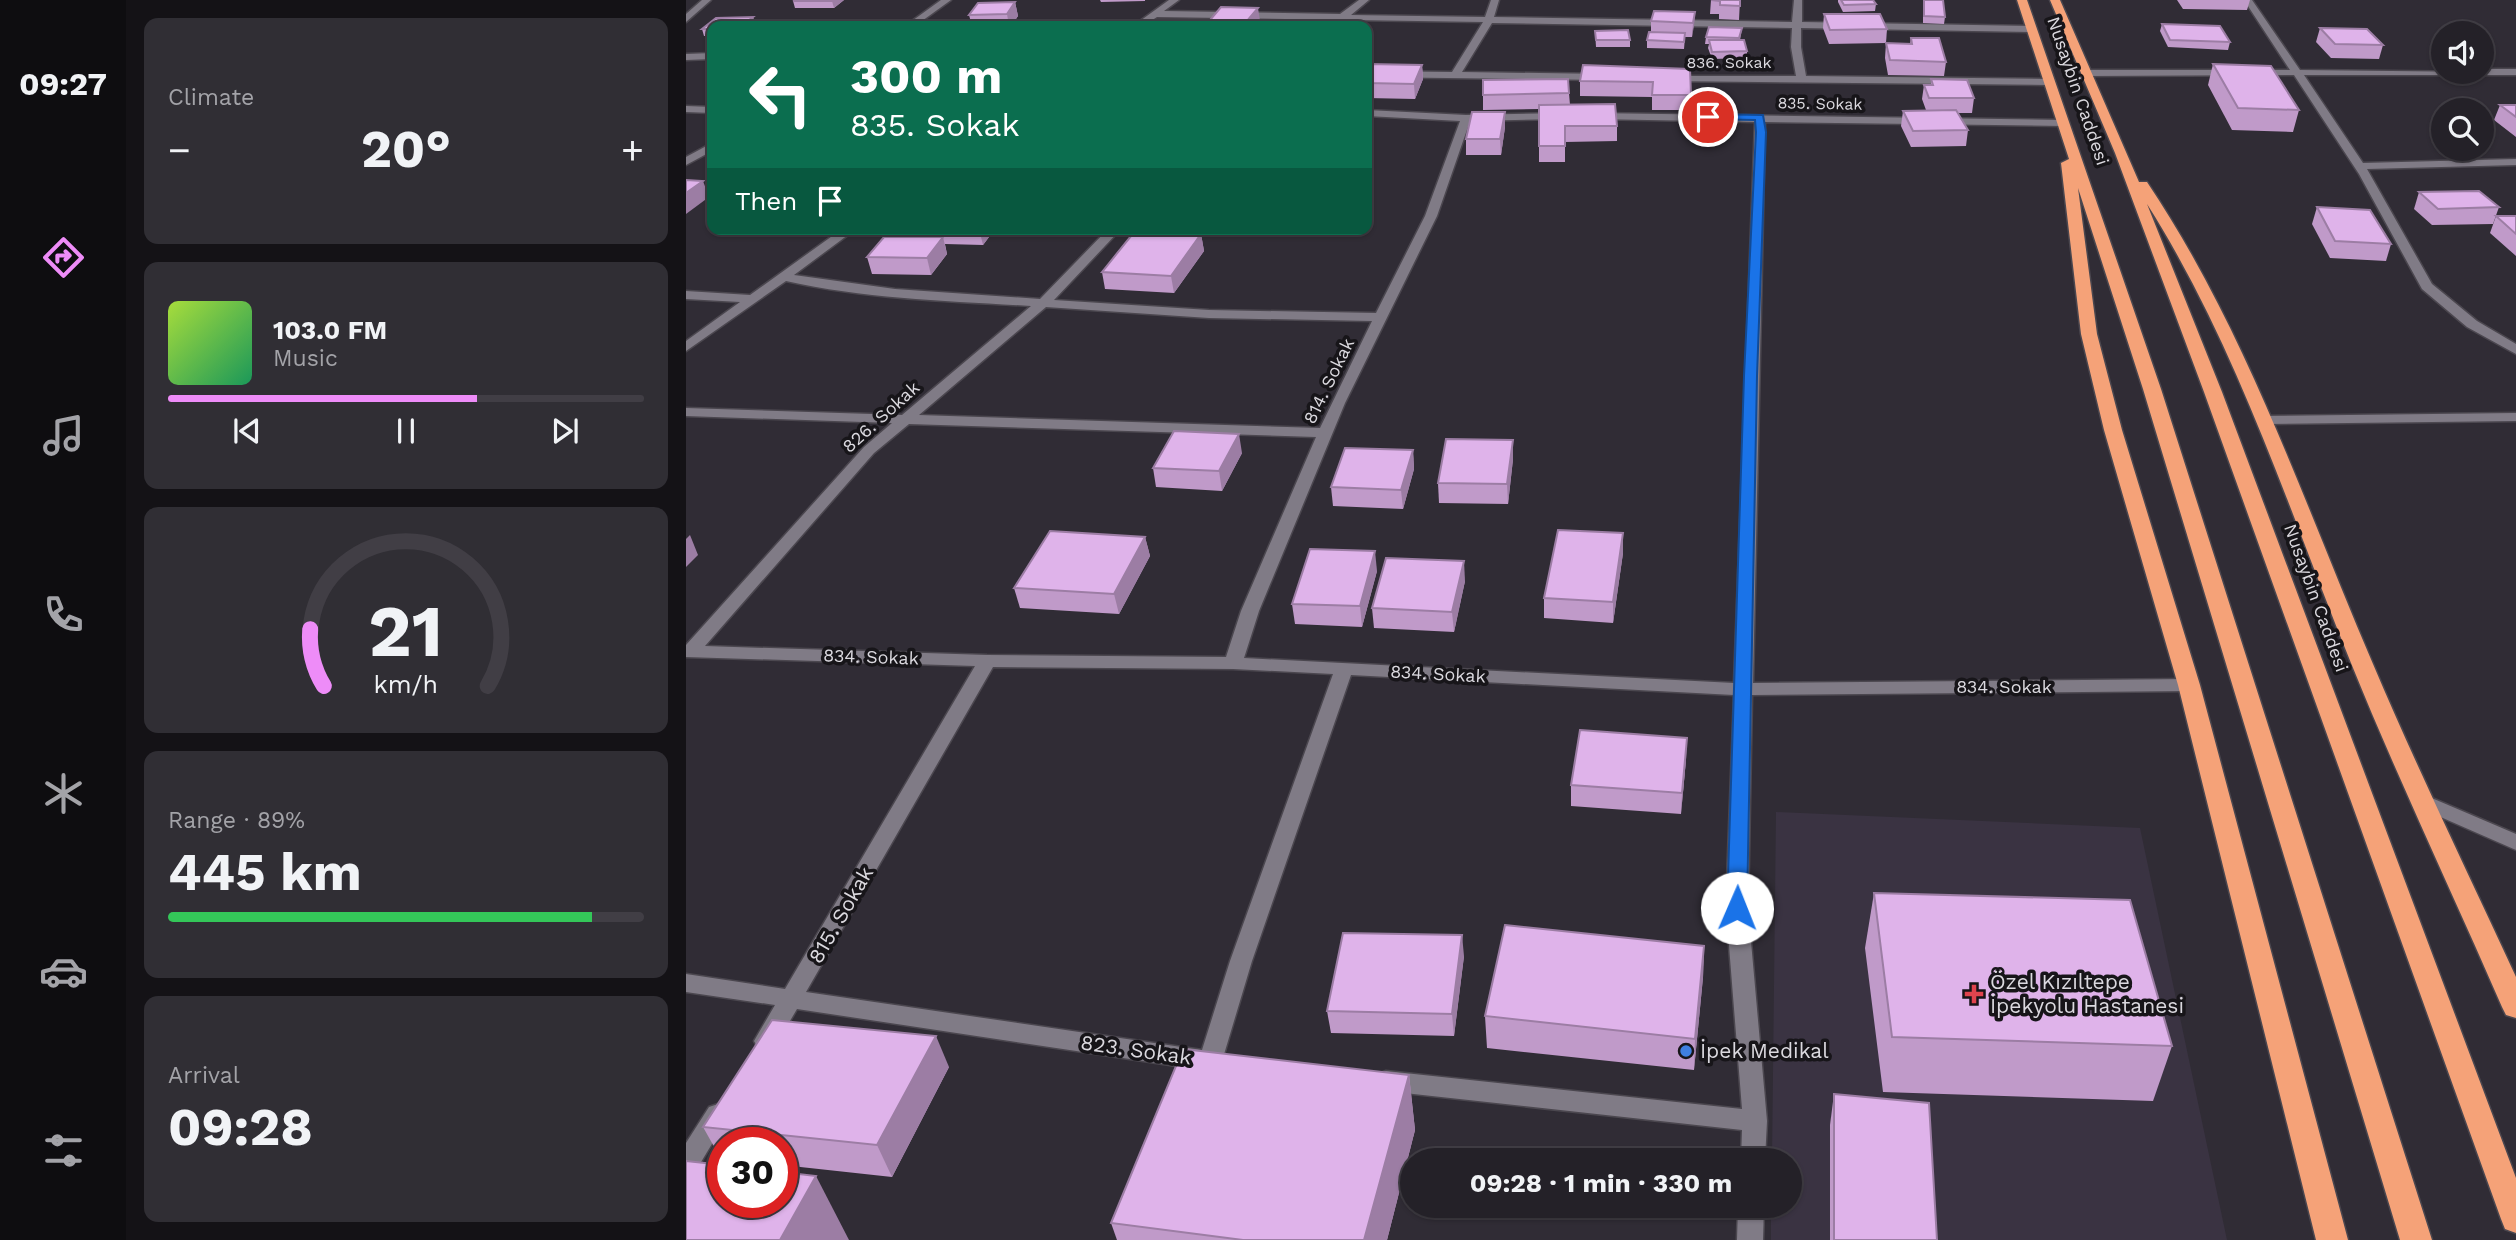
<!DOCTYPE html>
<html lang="en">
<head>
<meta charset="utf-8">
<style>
	body { margin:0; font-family:"Work Sans",sans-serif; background:#302e34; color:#f1f3f6; height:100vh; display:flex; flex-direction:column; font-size:26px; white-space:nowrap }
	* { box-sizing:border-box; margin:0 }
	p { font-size:23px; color:#a3a3a8 }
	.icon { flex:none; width:38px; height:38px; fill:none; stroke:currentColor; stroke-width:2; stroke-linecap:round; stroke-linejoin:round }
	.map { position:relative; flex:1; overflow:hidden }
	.details { display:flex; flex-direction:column; gap:18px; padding:18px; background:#141216; width:560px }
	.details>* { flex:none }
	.top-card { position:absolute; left:21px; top:21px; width:665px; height:214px; border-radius:14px; box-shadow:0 2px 5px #0004,0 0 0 2px #413e45; background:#0b6e4f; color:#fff; overflow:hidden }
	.controls { position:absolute; left:1745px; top:21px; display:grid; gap:14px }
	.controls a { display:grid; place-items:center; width:63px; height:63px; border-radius:50%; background:#242128; box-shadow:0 2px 5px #0004,0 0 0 2px #413e45; font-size:35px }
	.speed { position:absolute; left:21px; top:1127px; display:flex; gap:14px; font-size:35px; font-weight:700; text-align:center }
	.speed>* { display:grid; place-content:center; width:91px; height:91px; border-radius:50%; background:#242128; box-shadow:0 2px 5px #0004,0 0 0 2px #413e45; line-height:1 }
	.speed .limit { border:10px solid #d22; background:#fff; color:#111 }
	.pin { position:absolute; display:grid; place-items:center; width:60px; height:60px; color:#fff; margin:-30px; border:4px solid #fff; border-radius:50%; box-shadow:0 2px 7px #0007 }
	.me { position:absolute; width:77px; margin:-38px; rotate:1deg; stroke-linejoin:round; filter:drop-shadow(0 0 5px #0008) }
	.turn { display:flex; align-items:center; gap:24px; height:147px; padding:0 28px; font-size:32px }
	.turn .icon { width:91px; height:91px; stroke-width:2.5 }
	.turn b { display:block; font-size:49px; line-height:60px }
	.then { display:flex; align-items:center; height:66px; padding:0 28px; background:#0003; gap:14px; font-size:26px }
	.big { font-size:52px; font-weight:700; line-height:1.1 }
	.details .tile { flex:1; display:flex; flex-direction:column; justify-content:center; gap:10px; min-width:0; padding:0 24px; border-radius:14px; background:#302e34 }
	.details .dial { align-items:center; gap:0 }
	.dial svg { height:182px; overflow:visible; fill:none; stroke:#413e45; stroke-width:7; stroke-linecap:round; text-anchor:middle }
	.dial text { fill:#f1f3f6; stroke:none }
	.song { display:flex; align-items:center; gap:21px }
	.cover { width:84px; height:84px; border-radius:10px; background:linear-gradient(135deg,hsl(80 70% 55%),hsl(150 70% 35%)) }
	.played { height:7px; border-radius:4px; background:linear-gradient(90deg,#ee8cf8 65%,#413e45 65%) }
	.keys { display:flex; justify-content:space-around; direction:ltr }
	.heat { display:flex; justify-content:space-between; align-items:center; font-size:38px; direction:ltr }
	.charge { height:10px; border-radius:5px; background:linear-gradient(90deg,#34c759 89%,#413e45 0) }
	.trip { position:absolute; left:714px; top:1148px; width:402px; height:70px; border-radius:35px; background:#242128; box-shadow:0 2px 5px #0004,0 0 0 2px #413e45; font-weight:700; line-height:70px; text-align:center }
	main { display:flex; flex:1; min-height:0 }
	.tabs { display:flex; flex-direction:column; width:126px; justify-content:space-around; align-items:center; background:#0e0d10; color:#a3a3a8 }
	.tabs .icon { width:49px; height:49px }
	.tabs .on { color:#ee8cf8 }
	.tabs b { font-size:32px; color:#f1f3f6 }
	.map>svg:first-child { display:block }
</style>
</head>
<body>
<main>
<nav class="tabs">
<b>09:27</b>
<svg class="icon on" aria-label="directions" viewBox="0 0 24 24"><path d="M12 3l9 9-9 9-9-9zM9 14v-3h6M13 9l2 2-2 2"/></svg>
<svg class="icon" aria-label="music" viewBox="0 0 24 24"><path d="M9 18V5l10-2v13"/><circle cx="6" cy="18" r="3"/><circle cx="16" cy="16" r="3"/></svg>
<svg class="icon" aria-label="phone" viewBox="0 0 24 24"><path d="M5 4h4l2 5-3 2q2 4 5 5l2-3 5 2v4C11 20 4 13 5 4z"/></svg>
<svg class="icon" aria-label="climate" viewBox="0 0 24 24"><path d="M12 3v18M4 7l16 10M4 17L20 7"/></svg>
<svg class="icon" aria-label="car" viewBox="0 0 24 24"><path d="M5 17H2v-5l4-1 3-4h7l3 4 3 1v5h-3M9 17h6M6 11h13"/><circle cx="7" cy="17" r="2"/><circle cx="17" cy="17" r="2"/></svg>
<svg class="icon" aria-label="filters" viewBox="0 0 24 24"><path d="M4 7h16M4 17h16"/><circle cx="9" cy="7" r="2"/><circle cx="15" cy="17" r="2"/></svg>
</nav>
<section class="details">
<div class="tile"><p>Climate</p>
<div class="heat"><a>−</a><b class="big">20°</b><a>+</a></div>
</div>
<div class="tile">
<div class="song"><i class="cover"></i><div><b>103.0 FM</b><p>Music</p></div></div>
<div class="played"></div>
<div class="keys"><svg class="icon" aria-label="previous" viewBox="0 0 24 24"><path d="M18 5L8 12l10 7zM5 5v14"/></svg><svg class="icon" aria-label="pause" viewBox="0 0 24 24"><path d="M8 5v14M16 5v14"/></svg><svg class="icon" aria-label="next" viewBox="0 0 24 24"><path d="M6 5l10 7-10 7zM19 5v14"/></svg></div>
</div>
<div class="tile dial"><svg viewBox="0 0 100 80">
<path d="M14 69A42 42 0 1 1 86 69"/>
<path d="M14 69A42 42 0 0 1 8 44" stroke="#ee8cf8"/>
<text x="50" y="56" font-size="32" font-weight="700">21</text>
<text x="50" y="72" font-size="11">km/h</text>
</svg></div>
<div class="tile"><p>Range · 89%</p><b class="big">445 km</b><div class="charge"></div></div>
<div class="tile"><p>Arrival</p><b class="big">09:28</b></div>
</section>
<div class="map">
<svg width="1830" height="1240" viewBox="0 0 1830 1240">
	<rect width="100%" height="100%" fill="#302c35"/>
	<!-- built -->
	<path fill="#3a3342" d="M1090 812 1454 828 1541 1240H1085V1206H1104V1160H1086Z"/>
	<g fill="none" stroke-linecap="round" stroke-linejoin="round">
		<defs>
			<g id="minor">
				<path d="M16 0H25L0 22V14Z"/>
				<path d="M255 0H265L229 26H219Z"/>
				<path d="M483 0H493L478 11 654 14 673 0H683L665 15 799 17 805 0H813L808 17 1106 22 1108 0H1116V22L1345 26 1350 29 1345 32 1115 28V47L1120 76 1363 79 1368 82 1363 85 982 81 978 80V76H1110L1105 47 1106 28 806 23 776 72 919 74 924 77 919 80 681 77V71L766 72 797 22 471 17 457 26H447Z"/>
				<path d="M1558 0H1566L1614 70 1796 72V69H1830V75H1618L1677 163 1830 159V165L1681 169 1746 284 1791 321 1830 344V354L1781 327 1736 289 1673 174 1608 75 1400 76 1395 73 1400 70H1604Z"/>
				<path d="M26 53V59L0 60V54Z"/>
				<path d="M0 106 26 107V113L0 112Z"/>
				<path d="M681 110 780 115 877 113 882 116 877 119 784 121 751 216 659 403 573 611 558 658 1048 683 1069 122 908 119 903 116 908 113 1377 120 1382 123 1377 126 1079 122 1067 683 1503 679 1512 685 1503 691 1066 695 1062 908 1081 1121 1079 1160H1055L1056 1130 700 1091 692 1088 688 1081 692 1074 700 1071 1056 1109 1040 908 1048 695 665 675 566 961 536 1061 532 1068 524 1071 111 1009 88 1048 80 1051 72 1048 68 1041 89 1005 0 992V974L99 989 289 666 0 657V645L178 447 206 423 0 416V408L216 415 345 306C263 301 180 299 100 281L0 351V341L54 302 0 299V291L64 295 156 229H170L108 275 209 289 354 299 422 229H435L368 300 523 310 690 313 739 216 774 121 681 116ZM360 307 523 318 686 321 634 428 233 415ZM223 424 630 437 555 611 540 657 301 655 19 646 188 453ZM307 667 547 669 647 674 544 961 516 1050 120 992Z"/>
				<path d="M26 143V151L0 165V157Z"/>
				<path d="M0 188 26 189V195L0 194Z"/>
				<path d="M1830 413V421L1580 424 1573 420 1580 416Z"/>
				<path d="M1741 796 1830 834V850L1734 808 1731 803 1734 798Z"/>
				<path d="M32 1104 41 1107 44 1114 9 1172 0 1175V1143L23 1107Z"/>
				<path d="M1052 1206H1078L1077 1240H1051Z"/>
			</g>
			<g id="highway">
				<path d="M1331 0H1341L1475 389 1746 1240H1714L1457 389 1392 188 1411 334 1436 430 1514 685 1662 1240H1630L1492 685 1418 430 1395 334 1375 163 1383 159Z"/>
				<path d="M1364 0H1374L1453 182H1461C1561 331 1617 501 1687 664 1732 770 1782 873 1830 977V1018L1820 1015 1816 1007C1766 892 1712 779 1665 663 1602 508 1551 346 1461 204L1536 392 1830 1178V1233L1819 1229 1815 1219 1518 392 1429 153Z"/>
			</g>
		</defs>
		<!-- minor casing -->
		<use href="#minor" stroke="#4b474f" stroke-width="3"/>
		<!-- highway casing -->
		<use href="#highway" stroke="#4b474f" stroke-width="3"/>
		<!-- minor -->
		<use href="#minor" fill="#807b86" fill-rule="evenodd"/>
		<!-- highway -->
		<use href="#highway" fill="#f5a278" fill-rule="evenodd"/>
	</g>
	<!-- wall -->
	<g fill="#c09ac9">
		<path d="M110 0H158L148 8H109L107 1Z"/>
		<path d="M414 0H459V1L415 2Z"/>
		<path d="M1025 0H1054L1053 20 1033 19V14H1024Z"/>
		<path d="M1152 0H1187L1190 4 1189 11 1157 12 1152 2Z"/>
		<path d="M1237 0H1257L1259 17 1258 24 1237 23Z"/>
		<path d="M1491 0H1564L1561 10 1497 9Z"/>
		<path d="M329 2 332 16 325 26H286L283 15Z"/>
		<path d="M1009 12 1006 37H999L998 49 961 48V40L965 32V21Z"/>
		<path d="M1138 14 1201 29 1200 43 1143 44 1137 28Z"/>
		<path d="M67 17 69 24 66 26H26V36H18L16 29 30 18Z"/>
		<path d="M524 20 574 21 570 26H525Z"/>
		<path d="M1476 24 1544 42 1542 50 1482 47 1474 31Z"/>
		<path d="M1056 28 1054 40 1061 51V58L1026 59 1022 48 1023 44H1019L1020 37Z"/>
		<path d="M1634 28 1697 45 1693 59 1645 58 1630 42Z"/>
		<path d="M909 31 944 40V47H910Z"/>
		<path d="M1225 38 1260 62 1258 76 1202 75 1199 58 1200 43 1224 44Z"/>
		<path d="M681 64 736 65 737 79 729 99 681 98Z"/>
		<path d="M1527 64 1613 110 1607 132 1546 130 1522 85Z"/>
		<path d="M1004 69V110H966V97L894 96V81Z"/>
		<path d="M1245 79 1288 98 1286 113H1272L1282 130 1280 146 1225 147 1215 126 1217 111 1240 110 1236 99 1238 85H1245Z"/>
		<path d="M883 93 884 105 931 126V141L879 142V162H853V109L797 110V95Z"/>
		<path d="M1814 105H1830V137L1808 120Z"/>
		<path d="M819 112V127L815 155H780V139Z"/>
		<path d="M1733 192 1813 207 1807 224 1746 225 1728 209Z"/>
		<path d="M1631 207 1705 244 1700 261 1644 258 1626 224Z"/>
		<path d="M1810 216H1830V256L1804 233Z"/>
		<path d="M215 229H309L297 245 259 244 261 254 245 275 186 274 181 257 217 237Z"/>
		<path d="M515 234 518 251 488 293 419 289 416 272Z"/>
		<path d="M827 440V459L822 504 753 503 752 483Z"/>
		<path d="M727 450 728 469 717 509 647 506 645 487Z"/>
		<path d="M556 453 536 491 470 487 467 468Z"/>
		<path d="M937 533V553L927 623 858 618V598Z"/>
		<path d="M459 537 464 556 433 614 334 608 328 588Z"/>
		<path d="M691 571 676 627 609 624 606 604Z"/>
		<path d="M779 581 768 632 688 628 686 608Z"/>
		<path d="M1000 759 995 814 885 806V785Z"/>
		<path d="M1188 893 1486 1046 1467 1101 1197 1092 1179 948Z"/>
		<path d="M1018 946 1017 977 1008 1070 801 1048 799 1016Z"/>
		<path d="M778 956 768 1036 645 1033 641 1011Z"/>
		<path d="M263 1067 206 1177 96 1165V1143H37V1159H35L17 1127Z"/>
		<path d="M723 1075 729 1130 701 1240H431L425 1223Z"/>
		<path d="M1148 1094 1251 1240H1144V1125Z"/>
	</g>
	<!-- shaded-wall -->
	<g fill="#9c7da4">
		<path d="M148 0H158L148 8 146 1Z"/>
		<path d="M329 2 332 16 325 26H323L321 14Z"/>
		<path d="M572 8 574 21 570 26H562L561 21Z"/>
		<path d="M1009 12 1008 26 1006 37 1007 23Z"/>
		<path d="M67 17 69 24 66 26H56Z"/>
		<path d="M736 65 737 79 729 99 728 84Z"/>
		<path d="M819 112V127L815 155 814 139Z"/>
		<path d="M17 181 23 197 0 214V193Z"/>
		<path d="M293 229H309L297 245Z"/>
		<path d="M515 234 518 251 488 293 485 276Z"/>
		<path d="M257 237 261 254 245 275 241 258Z"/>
		<path d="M553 434 556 453 536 491 533 471Z"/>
		<path d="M827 440V459L822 504 821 484Z"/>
		<path d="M727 450 728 469 717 509 715 490Z"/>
		<path d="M937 533V553L927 623V602Z"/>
		<path d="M4 535 12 555 0 567V539Z"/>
		<path d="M459 537 464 556 433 614 428 594Z"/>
		<path d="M689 551 691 571 676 627 674 606Z"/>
		<path d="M778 561 779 581 768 632 766 612Z"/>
		<path d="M1001 738 1000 759 995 814 996 793Z"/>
		<path d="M776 935 778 956 768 1036 766 1014Z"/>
		<path d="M1018 946 1017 977 1008 1070 1009 1039Z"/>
		<path d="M250 1036 263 1067 206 1177 191 1145Z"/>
		<path d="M723 1075 729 1130 701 1240H678Z"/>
		<path d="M130 1176 163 1240H94Z"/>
	</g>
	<!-- building -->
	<g fill="#dfb3ea" stroke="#9c7da4" stroke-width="2">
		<path d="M110 0H148L146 1H107Z"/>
		<path d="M1025 0H1054V6L1034 5V1Z"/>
		<path d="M1155 0H1187L1190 4 1158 5Z"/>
		<path d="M1238 0H1257L1259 17 1238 16Z"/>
		<path d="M329 2 321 14 283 15 292 3Z"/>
		<path d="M535 7 572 8 561 21 524 20Z"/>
		<path d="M968 11 1009 12 1007 23 965 21Z"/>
		<path d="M1138 14H1194L1201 29 1144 30Z"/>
		<path d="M67 17 56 26H26V29H16L30 18Z"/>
		<path d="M398 21 429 24 426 26H388Z"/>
		<path d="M1476 24 1534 26 1544 42 1484 40Z"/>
		<path d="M1023 27 1056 28 1053 38 1020 37Z"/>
		<path d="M1634 28 1681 29 1697 45 1649 44Z"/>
		<path d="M942 30 944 40H910L909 31Z"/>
		<path d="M963 32 999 33 998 42 961 40Z"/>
		<path d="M1225 38H1253L1260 62 1204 60 1200 43 1226 44Z"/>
		<path d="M1023 40H1058L1061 51 1026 52Z"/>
		<path d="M681 64 736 65 728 84 681 83Z"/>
		<path d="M1527 64 1585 66 1613 110 1552 108Z"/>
		<path d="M897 65 1004 69 1005 95H966L967 82 894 81Z"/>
		<path d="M882 79 883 93 797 95V80Z"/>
		<path d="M1245 79 1281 80 1288 98H1243L1238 85H1247Z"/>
		<path d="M929 104 931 126H879V146H853V105Z"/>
		<path d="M1814 105H1830V117Z"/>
		<path d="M1270 110 1282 130 1227 131 1217 111Z"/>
		<path d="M786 112H819L814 139H780Z"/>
		<path d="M0 180 17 181 0 193Z"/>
		<path d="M1793 191 1813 207 1752 209 1733 192Z"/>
		<path d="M1631 207 1684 210 1705 244 1649 241Z"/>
		<path d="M1810 216H1830V234Z"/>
		<path d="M449 231 515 234 485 276 416 272Z"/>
		<path d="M198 237H257L241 258 181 257Z"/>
		<path d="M488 431 553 434 533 471 467 468Z"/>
		<path d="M760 439 827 440 821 484 752 483Z"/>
		<path d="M659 448 727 450 715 490 645 487Z"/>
		<path d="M872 530 937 533 927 602 858 598Z"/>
		<path d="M364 531 459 537 428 594 328 588Z"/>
		<path d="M624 549 689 551 674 606 606 604Z"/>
		<path d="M700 558 778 561 766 612 686 608Z"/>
		<path d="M894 730 1001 738 996 793 885 785Z"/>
		<path d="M1188 893 1444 900 1486 1046 1206 1037Z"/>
		<path d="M819 925 1018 946 1009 1039 799 1016Z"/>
		<path d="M657 933 776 935 766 1014 641 1011Z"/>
		<path d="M86 1020 250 1036 191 1145 17 1127Z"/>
		<path d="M497 1049 723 1075 678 1240H557L425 1223Z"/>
		<path d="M1148 1094 1243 1103 1251 1240H1148Z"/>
		<path d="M0 1161 37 1165V1202H96V1172L130 1176 94 1240H0Z"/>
	</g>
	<!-- route -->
	<path fill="#1a73e8" stroke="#114b97" stroke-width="2" d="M1022 114 1077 115 1080 132 1071 376 1061 908 1051 915 1041 908 1058 376 1070 132 1069 120 1018 119Z"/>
	<!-- markers -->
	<path fill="#e0444e" stroke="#171519" stroke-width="2.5" d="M1284.5 983.5h7v7h7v7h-7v7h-7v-7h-7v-7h7z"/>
	<circle fill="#3f7fe0" stroke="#171519" stroke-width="2.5" cx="1000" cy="1051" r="7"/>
	<g text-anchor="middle" stroke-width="7" stroke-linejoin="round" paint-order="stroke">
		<!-- far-street labels -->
		<g font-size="16" fill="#dbd9df" stroke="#171519">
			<text x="1043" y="68">836. Sokak</text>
			<text transform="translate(1134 103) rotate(1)" y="6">835. Sokak</text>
		</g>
		<!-- street labels -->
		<g font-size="18" fill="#dbd9df" stroke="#171519">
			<text transform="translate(1392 91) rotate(71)" y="6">Nusaybin Caddesi</text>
			<text transform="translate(643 381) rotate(-64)" y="6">814. Sokak</text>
			<text transform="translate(195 417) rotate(-42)" y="6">826. Sokak</text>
			<text transform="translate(1630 598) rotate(70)" y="6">Nusaybin Caddesi</text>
			<text transform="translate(185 657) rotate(2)" y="6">834. Sokak</text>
			<text transform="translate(752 674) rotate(3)" y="6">834. Sokak</text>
			<text x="1318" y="693">834. Sokak</text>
		</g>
		<!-- near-street labels -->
		<g font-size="21" fill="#dbd9df" stroke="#171519">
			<text transform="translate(155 915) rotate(-60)" y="7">815. Sokak</text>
			<text transform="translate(450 1050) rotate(8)" y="7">823. Sokak</text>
		</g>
		<!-- near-poi labels -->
		<g font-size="21" fill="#dbd9df" stroke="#171519" text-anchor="start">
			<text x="1304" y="989">Özel Kızıltepe<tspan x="1304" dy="24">İpekyolu Hastanesi</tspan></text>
			<text x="1014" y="1058">İpek Medikal</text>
		</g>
	</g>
</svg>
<div class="controls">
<a><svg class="icon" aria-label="sound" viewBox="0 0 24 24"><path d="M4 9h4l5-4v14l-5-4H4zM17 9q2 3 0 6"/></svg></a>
<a><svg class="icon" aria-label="search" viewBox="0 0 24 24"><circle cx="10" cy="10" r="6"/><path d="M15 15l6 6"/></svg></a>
</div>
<div class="speed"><div class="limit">30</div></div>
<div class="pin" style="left:1022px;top:117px;background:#d93025"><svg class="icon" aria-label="arrive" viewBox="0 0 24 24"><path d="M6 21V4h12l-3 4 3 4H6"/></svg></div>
<svg class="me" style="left:1051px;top:908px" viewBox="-20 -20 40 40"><circle r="19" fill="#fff"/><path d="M0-13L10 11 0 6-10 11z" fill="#1a73e8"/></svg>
<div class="trip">09:28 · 1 min · 330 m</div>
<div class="top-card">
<div class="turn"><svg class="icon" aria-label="left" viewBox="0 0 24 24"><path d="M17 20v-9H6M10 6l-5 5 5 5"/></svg><div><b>300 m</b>835. Sokak</div></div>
<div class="then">Then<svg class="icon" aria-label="arrive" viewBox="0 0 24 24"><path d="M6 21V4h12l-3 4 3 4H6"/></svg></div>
</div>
</div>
</main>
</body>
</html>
